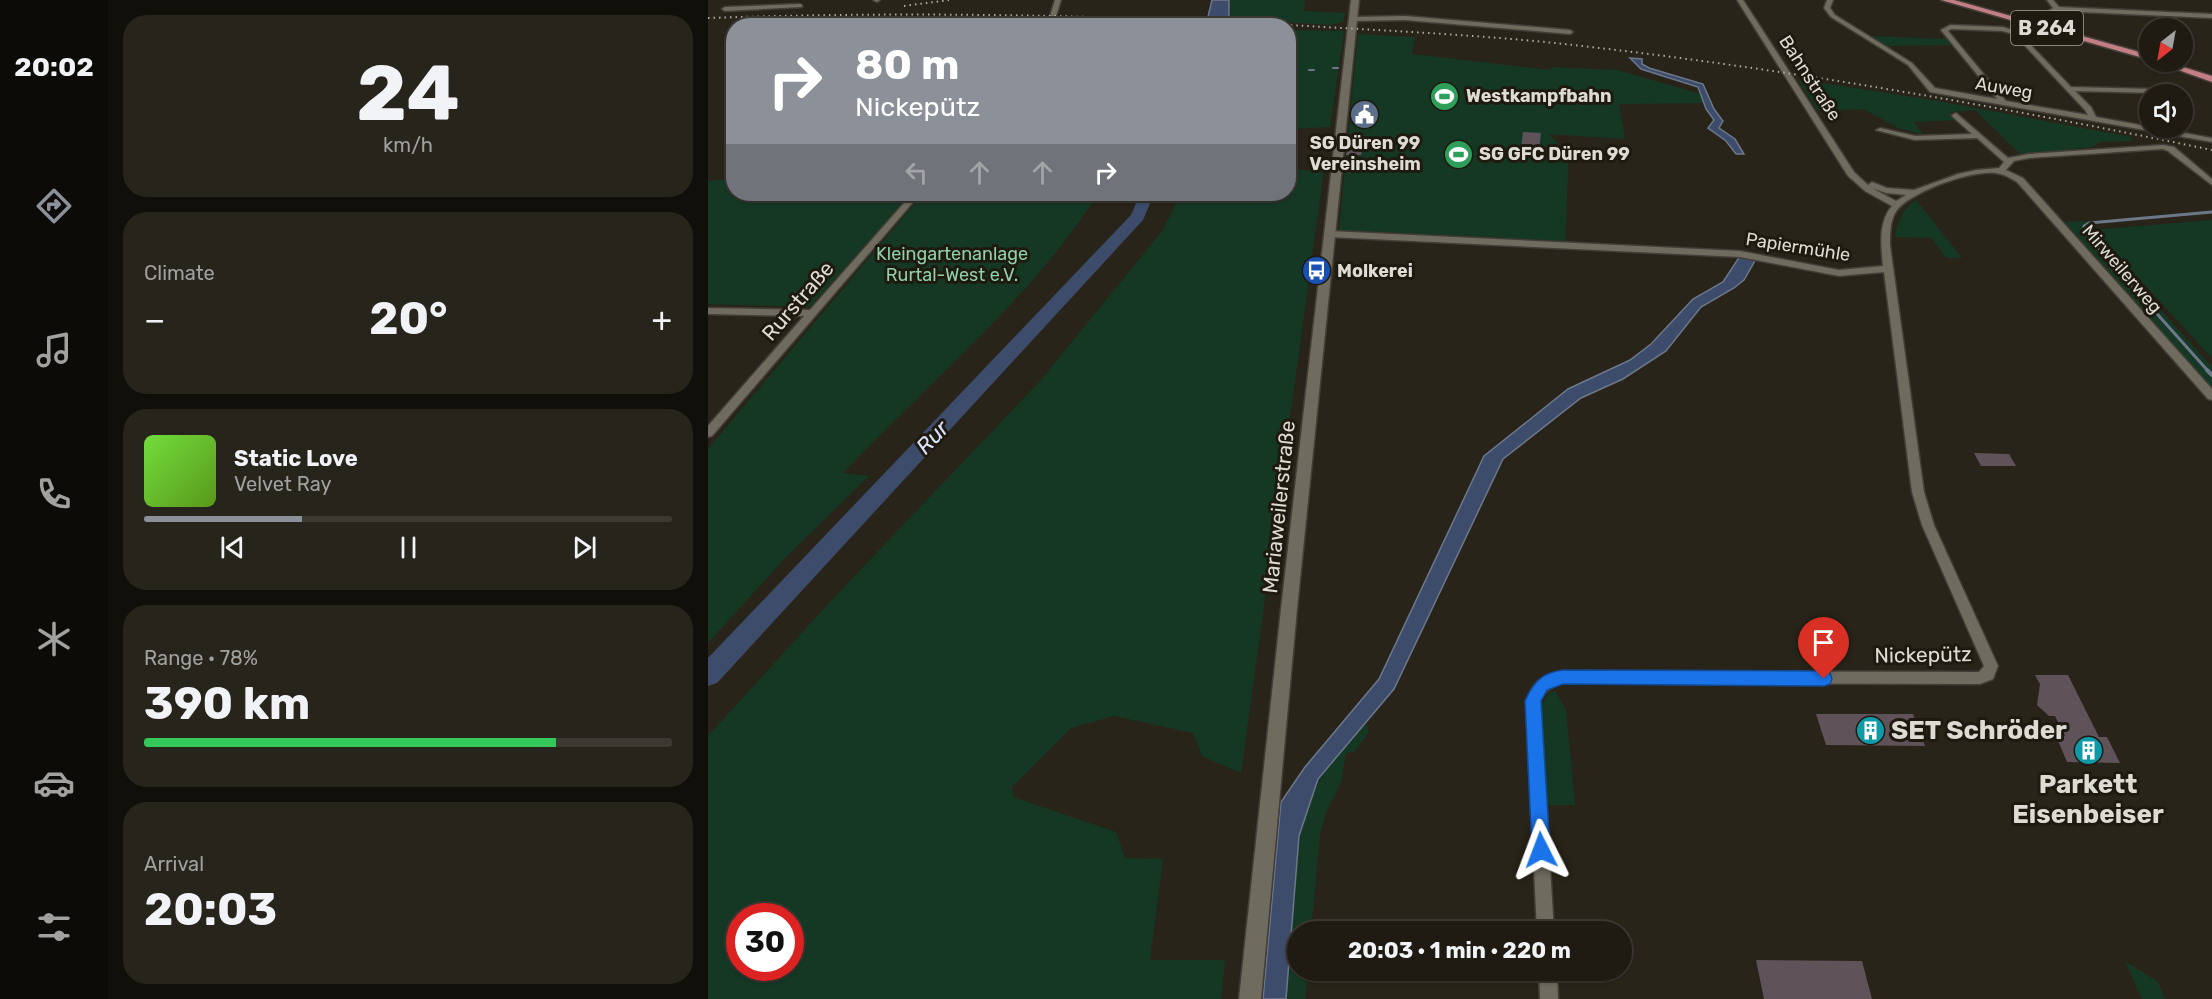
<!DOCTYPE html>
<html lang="en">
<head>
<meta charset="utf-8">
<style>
	body { margin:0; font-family:Rubik,sans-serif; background:#27241c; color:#f1f3f6; height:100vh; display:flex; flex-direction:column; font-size:22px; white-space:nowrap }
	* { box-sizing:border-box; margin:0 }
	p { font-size:20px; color:#a1a1a0 }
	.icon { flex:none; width:33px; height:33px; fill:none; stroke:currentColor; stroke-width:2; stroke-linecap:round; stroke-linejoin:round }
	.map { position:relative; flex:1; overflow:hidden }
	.panel { display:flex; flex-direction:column; gap:15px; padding:15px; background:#110f0a; width:600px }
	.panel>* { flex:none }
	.banner { position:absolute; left:18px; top:18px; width:570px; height:183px; border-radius:24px; box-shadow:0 2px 4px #0004,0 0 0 2px #3c3933; background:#8c9099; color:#fff; overflow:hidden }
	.needle { width:39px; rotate:211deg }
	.controls { position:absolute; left:1431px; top:18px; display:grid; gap:12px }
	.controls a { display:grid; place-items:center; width:54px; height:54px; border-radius:50%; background:#1f1b13; box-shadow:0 2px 4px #0004,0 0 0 2px #3c3933; font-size:30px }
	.speed { position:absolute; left:18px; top:903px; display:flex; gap:12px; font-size:30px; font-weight:700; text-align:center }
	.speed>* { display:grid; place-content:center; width:78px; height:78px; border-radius:50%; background:#1f1b13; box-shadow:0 2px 4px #0004,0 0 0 2px #3c3933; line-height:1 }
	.speed .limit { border:9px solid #d22; background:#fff; color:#111 }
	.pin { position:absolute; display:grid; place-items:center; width:51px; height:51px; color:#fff; margin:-62px -26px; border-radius:50% 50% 50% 0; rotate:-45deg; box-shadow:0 0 6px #0007 }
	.pin .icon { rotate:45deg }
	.me { position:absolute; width:66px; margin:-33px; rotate:357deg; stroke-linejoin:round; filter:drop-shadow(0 0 4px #0008) }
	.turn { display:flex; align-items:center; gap:21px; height:126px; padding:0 30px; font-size:27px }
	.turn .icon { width:78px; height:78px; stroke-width:2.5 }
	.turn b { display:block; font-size:42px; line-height:51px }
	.lanes { display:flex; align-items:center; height:57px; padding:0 30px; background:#0003; justify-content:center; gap:30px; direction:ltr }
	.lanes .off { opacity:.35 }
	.big { font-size:45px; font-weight:700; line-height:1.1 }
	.panel .tile { flex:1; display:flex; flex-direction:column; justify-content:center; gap:9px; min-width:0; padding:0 21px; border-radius:24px; background:#27241c }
	.panel .dial { align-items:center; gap:0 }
	.dial b { font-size:78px; line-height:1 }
	.song { display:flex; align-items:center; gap:18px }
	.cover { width:72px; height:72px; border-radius:9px; background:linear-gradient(135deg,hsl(100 70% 55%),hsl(90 70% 35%)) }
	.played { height:6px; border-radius:3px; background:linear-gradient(90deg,#8c9099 30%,#3c3933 30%) }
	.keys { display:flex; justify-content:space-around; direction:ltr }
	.heat { display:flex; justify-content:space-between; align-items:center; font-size:33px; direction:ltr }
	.charge { height:9px; border-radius:4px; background:linear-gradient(90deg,#34c759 78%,#3c3933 0) }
	.trip { position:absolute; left:579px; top:921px; width:345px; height:60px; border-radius:30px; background:#1f1b13; box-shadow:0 2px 4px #0004,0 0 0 2px #3c3933; font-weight:700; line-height:60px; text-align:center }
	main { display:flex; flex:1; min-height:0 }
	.menu { display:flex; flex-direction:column; width:108px; justify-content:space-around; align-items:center; background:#0c0b08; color:#a1a1a0 }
	.menu .icon { width:42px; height:42px }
	.menu .active { color:#8c9099 }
	.menu b { font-size:27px; color:#f1f3f6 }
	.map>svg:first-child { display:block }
</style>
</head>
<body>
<main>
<nav class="menu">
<b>20:02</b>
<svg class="icon active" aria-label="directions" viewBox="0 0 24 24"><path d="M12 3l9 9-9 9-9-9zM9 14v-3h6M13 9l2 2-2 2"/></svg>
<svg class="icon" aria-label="music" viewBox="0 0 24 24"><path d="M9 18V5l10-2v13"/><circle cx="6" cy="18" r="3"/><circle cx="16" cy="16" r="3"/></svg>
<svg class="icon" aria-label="phone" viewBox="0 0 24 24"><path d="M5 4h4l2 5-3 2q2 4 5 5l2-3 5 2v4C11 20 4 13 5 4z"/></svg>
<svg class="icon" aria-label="climate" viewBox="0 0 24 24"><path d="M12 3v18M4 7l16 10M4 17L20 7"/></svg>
<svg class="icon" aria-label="car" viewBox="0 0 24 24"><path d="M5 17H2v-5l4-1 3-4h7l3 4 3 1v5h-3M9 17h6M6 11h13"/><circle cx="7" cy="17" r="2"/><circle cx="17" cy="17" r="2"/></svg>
<svg class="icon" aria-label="filters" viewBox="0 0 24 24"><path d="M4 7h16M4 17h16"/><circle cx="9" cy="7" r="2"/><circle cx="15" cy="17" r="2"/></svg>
</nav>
<section class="panel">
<div class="tile dial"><b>24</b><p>km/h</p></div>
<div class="tile"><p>Climate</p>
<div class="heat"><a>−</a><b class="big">20°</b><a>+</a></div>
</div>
<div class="tile">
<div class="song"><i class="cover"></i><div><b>Static Love</b><p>Velvet Ray</p></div></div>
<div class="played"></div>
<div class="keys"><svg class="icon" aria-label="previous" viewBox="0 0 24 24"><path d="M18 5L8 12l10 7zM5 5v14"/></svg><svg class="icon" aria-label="pause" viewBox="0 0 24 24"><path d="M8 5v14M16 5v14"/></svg><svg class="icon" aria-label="next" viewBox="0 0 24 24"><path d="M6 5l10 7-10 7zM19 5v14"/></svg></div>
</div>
<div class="tile"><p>Range · 78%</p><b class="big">390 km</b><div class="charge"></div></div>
<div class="tile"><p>Arrival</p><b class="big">20:03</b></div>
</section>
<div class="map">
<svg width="1504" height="999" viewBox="0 0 1504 999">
	<rect width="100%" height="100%" fill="#292419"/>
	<!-- green -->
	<g fill="#153825" fill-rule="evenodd">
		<path d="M522 0H597L596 11 637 13 635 22 622 25 523 19Z"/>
		<path d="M180 17H340L339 21 293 25H172Z"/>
		<path d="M580 30 636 31 622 127 581 129Z"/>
		<path d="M650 34 707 37 704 54 841 70 845 67 909 70 993 94 996 103 911 104 917 139 840 134 861 153 857 241 631 230Z"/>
		<path d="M1161 36 1238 39 1243 45 1176 46Z"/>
		<path d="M1089 79 1230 101 1423 137V141L1391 142 1385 147 1313 155 1267 110 1242 112 1251 120 1206 122 1216 135 1190 128 1156 109 1110 111Z"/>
		<path d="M581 170H616L533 773 494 756 485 733 406 716 363 728 304 787 305 797 408 832 417 858 455 859 442 960H517L513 999H0V736L121 603 333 380 454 231 473 194H580ZM32 916H82V968H32Z"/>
		<path d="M25 179 26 194H202L102 307 0 304V181Z"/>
		<path d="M215 194H390C322 300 221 382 135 473L161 476 77 558 0 643V449Z"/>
		<path d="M1208 200 1254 258H1238L1224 238 1187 237C1189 222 1195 209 1208 200Z"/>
		<path d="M1504 220V358L1393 237 1392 232 1396 229Z"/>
		<path d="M1381 221 1389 227 1384 231 1387 237 1504 367V388L1357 222Z"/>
		<path d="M841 692H848L858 710 867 805H838L833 706Z"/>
		<path d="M658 722 661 732 646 752 638 753 633 782 618 812 612 834 603 931 590 932V970L600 971 597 999H578L591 836 610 779Z"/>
		<path d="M1417 961 1450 982 1457 999H1434Z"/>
	</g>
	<!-- water -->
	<g fill="#3d4c6b" stroke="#6d778a" stroke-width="1.5">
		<path d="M504 0H521V19L519 25H498Z"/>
		<path d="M922 58 934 59V64L941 68 995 84 1006 109 1015 121 1011 128 1027 139 1036 154H1028L1018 141 1000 128 1006 120 998 109 990 87 933 69Z"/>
		<path d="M1032 256 1048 259 1036 280 1026 288 993 307 958 351 915 379 873 398 795 459 686 689 610 779 591 836 578 999H555L573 802 597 767 671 679 776 456 860 389 922 360 943 344 985 299 1015 282Z"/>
	</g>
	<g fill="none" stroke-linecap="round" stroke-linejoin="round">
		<!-- stream-far2 -->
		<g stroke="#6d778a" stroke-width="2">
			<path d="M580 67 585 68"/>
			<path d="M625 68H630"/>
			<path d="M601 70H606"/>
		</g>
		<!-- stream-far1 -->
		<path stroke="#6d778a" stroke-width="3" d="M1500 371 1377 233 1376 226 1381 223 1504 212"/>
		<!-- stream -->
		<path stroke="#6d778a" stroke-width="4" d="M1499 370 1504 375"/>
		<!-- river -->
		<path fill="#3d4c6b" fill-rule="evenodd" d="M432 194H446L435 220 9 683 0 686V658L423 215Z"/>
	</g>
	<!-- building -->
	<g fill="#5f5259">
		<path d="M815 132 833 133 831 150 813 149Z"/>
		<path d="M640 140 655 141 653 155H638Z"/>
		<path d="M1266 453 1301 454 1308 466H1273Z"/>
		<path d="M1327 675H1360L1391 737H1399L1412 763 1359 762 1348 736H1357L1347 716H1341L1329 705 1332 684Z"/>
		<path d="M1108 714H1205L1217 746 1118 745Z"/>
		<path d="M1048 960 1154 961 1164 999H1056Z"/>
	</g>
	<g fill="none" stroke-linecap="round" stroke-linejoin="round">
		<defs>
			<g id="minor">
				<path d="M165 0H172L169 2Z"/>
				<path d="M347 0H353L345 26H339Z"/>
				<path d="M1029 0H1035L1146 172 1160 185 1164 182 1179 188 1206 190 1250 174 1268 170 1291 168 1296 162 1269 138 1207 140 1168 130 1172 128 1207 136 1264 134 1245 117 1244 115 1248 113 1300 158 1321 154 1455 145 1466 147 1504 179V185L1460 151 1455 149 1321 158 1306 161 1298 170 1315 178 1504 389V400L1500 399 1309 182C1304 179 1298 175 1292 174 1270 167 1204 191 1189 210 1182 219 1182 234 1182 245L1216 492 1226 525 1290 666 1285 679 1272 684 855 683C844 686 837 690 832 701L846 932H829L818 701C825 682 835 675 855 671L1271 672 1276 666 1214 525 1204 492 1176 272 1131 276 1032 257 622 237 618 234 622 231 1032 251 1131 270 1175 266C1173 246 1170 222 1184 206L1157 191 1140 176ZM1164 188 1178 193 1198 195 1188 201Z"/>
				<path d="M1119 0H1125L1122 8 1127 15 1204 63 1227 88 1289 99 1233 30 1242 25 1295 27 1310 32 1363 87 1446 89 1457 85 1461 87 1447 93 1367 91 1383 107 1388 117 1504 138V142L1222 92 1200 65 1123 17 1116 8ZM1243 29 1294 31 1306 34 1377 110 1380 115 1298 101 1240 31Z"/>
				<path d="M1339 0H1345L1351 7 1504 14V18L1349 11 1328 25H1324V23L1345 8Z"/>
				<path d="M92 4 94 5V7L17 11 14 9 17 7Z"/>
				<path d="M697 16 862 30 865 32 862 34 697 20 645 21 642 19 645 17Z"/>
				<path d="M204 194H212L4 436 0 437V426L96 316 0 314V308L102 310Z"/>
				<path d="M831 970H849L850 999H832Z"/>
			</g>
			<path id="secondary" d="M643 0H651L589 609 553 999H531L573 609Z"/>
			<g id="primary">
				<path d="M1233 0H1246L1442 55V60Z"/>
				<path d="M1448 62H1459L1504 76V82Z"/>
			</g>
		</defs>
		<!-- minor casing -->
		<use href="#minor" stroke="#423e37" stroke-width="3"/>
		<!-- secondary casing -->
		<use href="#secondary" stroke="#423e37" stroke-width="3"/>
		<!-- primary casing -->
		<use href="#primary" stroke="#423e37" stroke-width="3"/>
		<!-- minor -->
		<use href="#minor" fill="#706b5f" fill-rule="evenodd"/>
		<!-- secondary -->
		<use href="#secondary" fill="#706b5f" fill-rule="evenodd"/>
		<!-- primary -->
		<use href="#primary" fill="#c27e84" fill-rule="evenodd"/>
		<!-- rail -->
		<g stroke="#afaba3" stroke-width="2" stroke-dasharray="1.5 4" stroke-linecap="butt">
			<path d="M196 6 241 0"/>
			<path d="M0 18C205 11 411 15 616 27 702 32 788 36 874 46 1086 70 1295 107 1504 150"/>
		</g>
	</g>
	<!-- route -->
	<path fill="#1a73e8" stroke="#114b97" stroke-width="1.5" d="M855 670 1116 671 1122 673 1124 679 1122 684 1116 686 855 684 839 690 833 701 842 850 840 857 833 859 827 857 824 850 817 701C826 681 834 673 855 670Z"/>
	<!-- icons -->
	<defs>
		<symbol id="stadium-disc" viewBox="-11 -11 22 22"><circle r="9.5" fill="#2e9e5b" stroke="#1f1a10"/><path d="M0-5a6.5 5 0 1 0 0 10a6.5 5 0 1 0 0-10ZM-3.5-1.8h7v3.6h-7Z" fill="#fff"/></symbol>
		<symbol id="civic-disc" viewBox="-11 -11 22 22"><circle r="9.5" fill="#5c6f8a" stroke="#1f1a10"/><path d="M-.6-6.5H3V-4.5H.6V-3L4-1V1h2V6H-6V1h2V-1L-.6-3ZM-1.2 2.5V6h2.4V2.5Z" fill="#fff"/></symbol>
		<symbol id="bus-disc" viewBox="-11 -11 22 22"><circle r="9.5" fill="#1a4fb4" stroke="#1f1a10"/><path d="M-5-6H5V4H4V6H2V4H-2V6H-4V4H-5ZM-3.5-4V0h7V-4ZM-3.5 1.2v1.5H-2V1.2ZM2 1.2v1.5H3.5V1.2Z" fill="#fff"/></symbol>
		<symbol id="building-disc" viewBox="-11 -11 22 22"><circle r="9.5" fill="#0f9aa8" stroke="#1f1a10"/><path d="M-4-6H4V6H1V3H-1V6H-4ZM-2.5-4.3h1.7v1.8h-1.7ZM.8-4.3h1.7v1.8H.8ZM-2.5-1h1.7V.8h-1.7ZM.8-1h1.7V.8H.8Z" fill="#fff"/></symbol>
	</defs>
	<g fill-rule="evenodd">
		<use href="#stadium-disc" x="720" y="80" width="33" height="33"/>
		<use href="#civic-disc" x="640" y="98" width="33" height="33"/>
		<use href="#stadium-disc" x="734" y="138" width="33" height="33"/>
		<use href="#bus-disc" x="592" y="254" width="33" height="33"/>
		<use href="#building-disc" x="1146" y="714" width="33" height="33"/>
		<use href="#building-disc" x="1364" y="734" width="33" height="33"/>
	</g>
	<g text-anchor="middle" stroke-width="6" stroke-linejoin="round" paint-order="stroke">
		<!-- far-street labels -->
		<g font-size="18" fill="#dedbd4" stroke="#1f1a10">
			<text transform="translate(1102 78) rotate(57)" y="6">Bahnstraße</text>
			<text transform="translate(1296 88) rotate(10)" y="6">Auweg</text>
			<text transform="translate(1090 247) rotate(9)" y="6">Papiermühle</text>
			<text transform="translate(1414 269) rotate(49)" y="6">Mirweilerweg</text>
		</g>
		<!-- far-poi labels -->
		<g font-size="18" font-weight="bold" fill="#dedbd4" stroke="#1f1a10" text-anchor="start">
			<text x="758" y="102">Westkampfbahn</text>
			<text x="657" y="149" text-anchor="middle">SG Düren 99<tspan x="657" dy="21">Vereinsheim</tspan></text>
			<text x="771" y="160">SG GFC Düren 99</text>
			<text x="629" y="277">Molkerei</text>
		</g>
		<!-- far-park labels -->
		<g font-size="18" fill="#8fd0a9" stroke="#1f1a10">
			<text x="244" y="260">Kleingartenanlage<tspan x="244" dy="21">Rurtal-West e.V.</tspan></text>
		</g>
		<!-- shield labels -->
		<rect fill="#1f1a10" stroke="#a5a199" stroke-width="1.5" x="1303" y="11" width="72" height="34" rx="4.5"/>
		<g font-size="20" font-weight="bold" fill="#dedbd4">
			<text x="1339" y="35">B 264</text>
		</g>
		<!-- street labels -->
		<g font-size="21" fill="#dedbd4" stroke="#1f1a10">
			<text transform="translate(90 301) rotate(-49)" y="7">Rurstraße</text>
			<text transform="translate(571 507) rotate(-84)" y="7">Mariaweilerstraße</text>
			<text transform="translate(1215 655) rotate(-1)" y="7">Nickepütz</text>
		</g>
		<!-- water labels -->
		<g font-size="22" font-style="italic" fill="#d9e4fc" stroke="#1f1a10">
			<text transform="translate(224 437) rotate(-47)" y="8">Rur</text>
		</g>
		<!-- near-poi labels -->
		<g font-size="26" font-weight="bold" fill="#dedbd4" stroke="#1f1a10" text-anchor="start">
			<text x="1183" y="739">SET Schröder</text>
			<text x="1380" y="793" text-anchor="middle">Parkett<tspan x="1380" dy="30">Eisenbeiser</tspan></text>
		</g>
	</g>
</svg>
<div class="controls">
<a><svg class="needle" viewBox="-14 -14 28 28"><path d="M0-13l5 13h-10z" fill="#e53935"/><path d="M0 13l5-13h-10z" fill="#a1a1a0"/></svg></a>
<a><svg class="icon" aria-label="sound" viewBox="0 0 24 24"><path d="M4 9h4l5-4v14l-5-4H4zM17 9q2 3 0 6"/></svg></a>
</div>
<div class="speed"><div class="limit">30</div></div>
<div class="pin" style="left:1116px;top:679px;background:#d93025"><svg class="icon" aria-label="arrive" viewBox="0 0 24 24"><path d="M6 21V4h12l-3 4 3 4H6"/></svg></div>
<svg class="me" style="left:833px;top:850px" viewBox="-20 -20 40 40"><path d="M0-17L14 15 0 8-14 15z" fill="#1a73e8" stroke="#fff" stroke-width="4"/></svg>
<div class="trip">20:03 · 1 min · 220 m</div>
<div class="banner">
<div class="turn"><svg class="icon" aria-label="right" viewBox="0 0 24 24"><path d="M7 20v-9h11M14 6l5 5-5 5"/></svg><div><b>80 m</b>Nickepütz</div></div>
<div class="lanes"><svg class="icon off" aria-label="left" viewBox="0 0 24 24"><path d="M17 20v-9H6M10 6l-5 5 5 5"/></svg><svg class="icon off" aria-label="ahead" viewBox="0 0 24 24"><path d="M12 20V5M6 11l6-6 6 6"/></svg><svg class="icon off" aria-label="ahead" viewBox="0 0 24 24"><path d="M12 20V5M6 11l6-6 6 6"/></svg><svg class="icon" aria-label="right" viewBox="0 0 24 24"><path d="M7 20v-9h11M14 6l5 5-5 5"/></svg></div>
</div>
</div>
</main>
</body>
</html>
